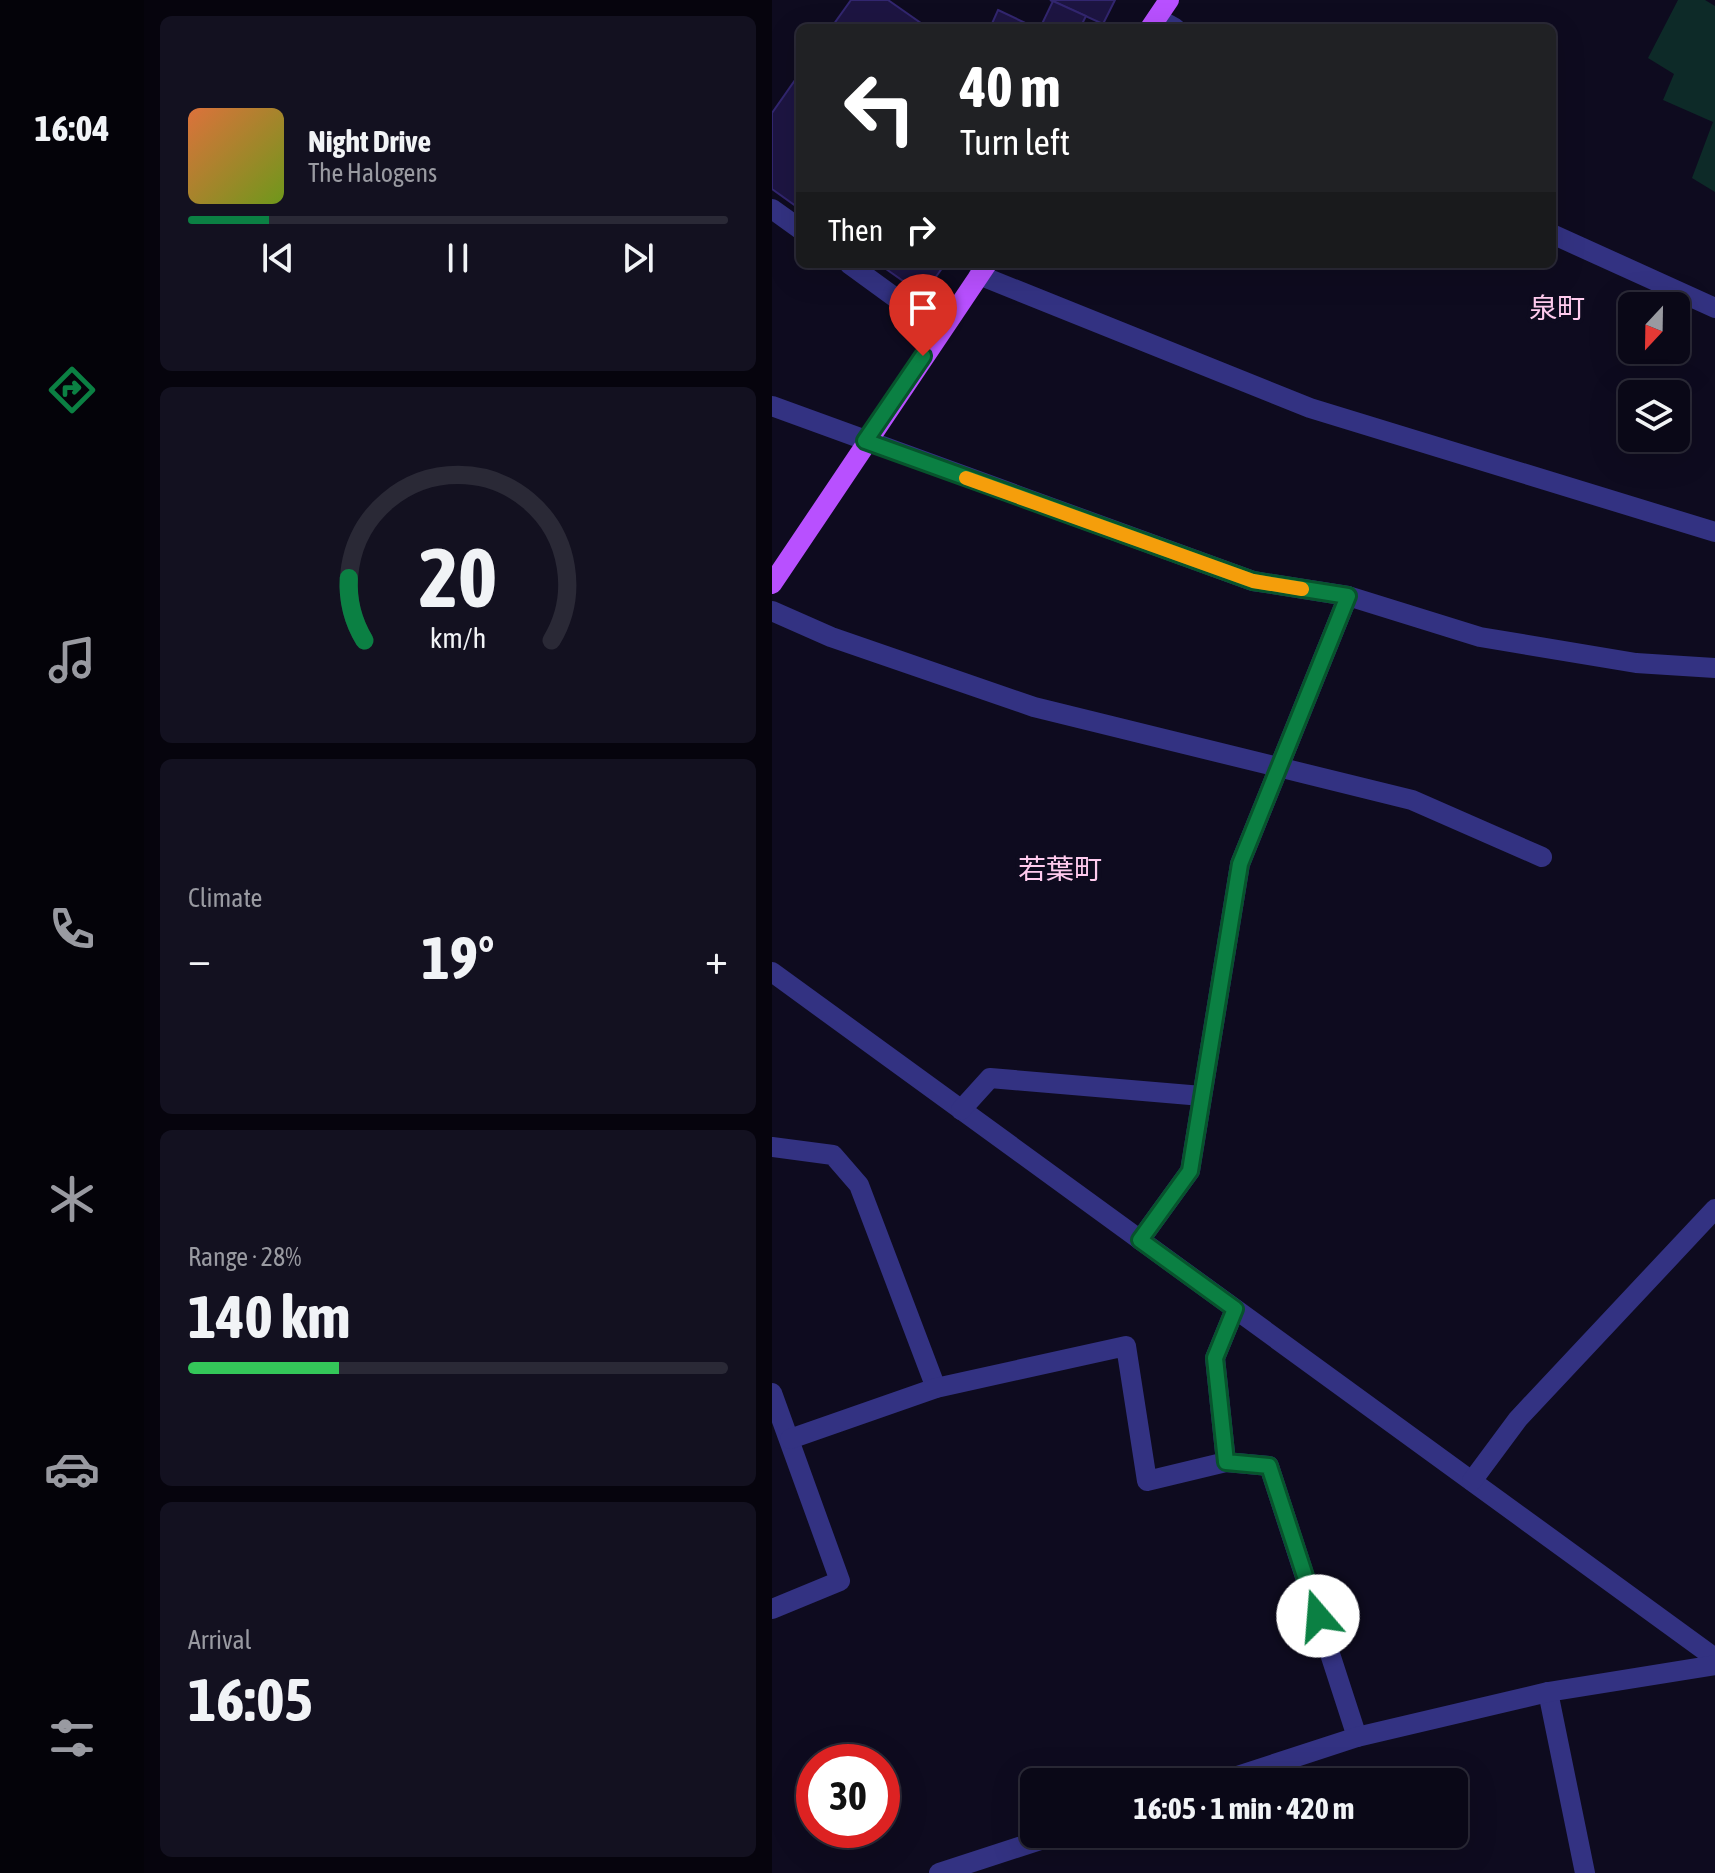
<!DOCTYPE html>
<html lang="en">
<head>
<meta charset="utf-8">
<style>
	body { margin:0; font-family:"Asap Condensed","Noto Sans JP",sans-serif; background:#131120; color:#f1f3f6; height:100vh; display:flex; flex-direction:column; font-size:30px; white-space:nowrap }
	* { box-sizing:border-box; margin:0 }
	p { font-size:26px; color:#999aa1 }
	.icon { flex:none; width:44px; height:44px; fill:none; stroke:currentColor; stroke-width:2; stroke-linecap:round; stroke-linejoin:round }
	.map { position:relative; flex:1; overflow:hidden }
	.sheet { display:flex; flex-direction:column; gap:16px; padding:16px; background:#06040d; width:628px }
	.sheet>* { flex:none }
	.top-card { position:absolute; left:24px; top:24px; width:760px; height:244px; border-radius:12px; box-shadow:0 8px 32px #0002,0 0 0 2px #2a2936; background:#202124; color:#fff; overflow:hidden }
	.needle { width:52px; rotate:202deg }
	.tools { position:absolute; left:846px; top:292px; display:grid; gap:16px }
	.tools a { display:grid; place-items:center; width:72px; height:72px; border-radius:12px; background:#0a0817; box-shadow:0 8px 32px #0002,0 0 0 2px #2a2936; font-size:40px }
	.speed { position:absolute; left:24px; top:1744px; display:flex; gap:16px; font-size:40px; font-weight:700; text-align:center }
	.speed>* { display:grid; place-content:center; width:104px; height:104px; border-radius:50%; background:#0a0817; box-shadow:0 8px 32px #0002,0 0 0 2px #2a2936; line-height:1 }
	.speed .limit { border:12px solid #d22; background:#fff; color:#111 }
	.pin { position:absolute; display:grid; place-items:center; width:68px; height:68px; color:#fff; margin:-82px -34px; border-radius:50% 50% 50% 0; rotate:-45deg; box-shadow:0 0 8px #0007 }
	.pin .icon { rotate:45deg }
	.me { position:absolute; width:88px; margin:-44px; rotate:342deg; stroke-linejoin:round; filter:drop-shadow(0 0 6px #0008) }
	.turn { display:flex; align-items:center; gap:28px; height:168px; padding:0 32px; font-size:36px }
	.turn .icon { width:104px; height:104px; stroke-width:2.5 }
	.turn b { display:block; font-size:56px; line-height:68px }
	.then { display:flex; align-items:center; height:76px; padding:0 32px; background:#0003; gap:16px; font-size:30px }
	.big { font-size:60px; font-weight:700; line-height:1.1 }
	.sheet .widget { flex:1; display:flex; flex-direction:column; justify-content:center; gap:12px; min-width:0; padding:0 28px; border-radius:12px; background:#131120 }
	.sheet .dial { align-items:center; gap:0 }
	.dial svg { height:208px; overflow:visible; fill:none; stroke:#2a2936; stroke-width:7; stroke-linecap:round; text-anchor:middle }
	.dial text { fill:#f1f3f6; stroke:none }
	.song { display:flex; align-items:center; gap:24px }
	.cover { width:96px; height:96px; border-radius:12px; background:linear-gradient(135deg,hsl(20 70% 55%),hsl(80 70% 35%)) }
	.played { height:8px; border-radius:4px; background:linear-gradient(90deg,#0b8043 15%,#2a2936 15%) }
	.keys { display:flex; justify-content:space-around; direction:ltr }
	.heat { display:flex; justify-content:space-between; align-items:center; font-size:44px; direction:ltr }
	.charge { height:12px; border-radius:6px; background:linear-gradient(90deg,#34c759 28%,#2a2936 0) }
	.trip { position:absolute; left:248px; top:1768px; width:448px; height:80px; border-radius:12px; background:#0a0817; box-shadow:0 8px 32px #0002,0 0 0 2px #2a2936; font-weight:700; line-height:80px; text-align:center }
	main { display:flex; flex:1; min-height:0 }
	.tab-bar { display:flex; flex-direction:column; width:144px; justify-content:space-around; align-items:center; background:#040309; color:#999aa1 }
	.tab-bar .icon { width:56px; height:56px }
	.tab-bar .current { color:#0b8043 }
	.tab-bar b { font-size:36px; color:#f1f3f6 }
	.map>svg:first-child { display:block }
</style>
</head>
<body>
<main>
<nav class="tab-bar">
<b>16:04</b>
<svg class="icon current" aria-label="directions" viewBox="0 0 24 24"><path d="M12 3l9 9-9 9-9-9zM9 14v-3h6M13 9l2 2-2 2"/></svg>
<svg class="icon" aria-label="music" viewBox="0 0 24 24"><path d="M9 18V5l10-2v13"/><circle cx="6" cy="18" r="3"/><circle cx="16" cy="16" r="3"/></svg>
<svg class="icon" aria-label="phone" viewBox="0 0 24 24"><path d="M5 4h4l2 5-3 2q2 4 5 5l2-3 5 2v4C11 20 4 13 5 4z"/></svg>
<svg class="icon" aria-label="climate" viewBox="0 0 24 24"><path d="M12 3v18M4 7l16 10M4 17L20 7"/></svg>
<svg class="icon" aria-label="car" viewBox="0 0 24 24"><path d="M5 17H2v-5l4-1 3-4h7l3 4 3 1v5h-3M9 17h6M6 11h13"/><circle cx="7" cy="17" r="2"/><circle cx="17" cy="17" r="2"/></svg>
<svg class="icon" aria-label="filters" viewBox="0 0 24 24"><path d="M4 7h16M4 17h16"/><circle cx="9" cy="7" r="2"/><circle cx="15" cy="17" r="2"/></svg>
</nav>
<section class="sheet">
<div class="widget">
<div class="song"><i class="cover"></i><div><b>Night Drive</b><p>The Halogens</p></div></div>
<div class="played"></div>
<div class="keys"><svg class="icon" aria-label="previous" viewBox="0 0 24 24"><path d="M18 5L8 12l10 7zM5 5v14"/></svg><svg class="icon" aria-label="pause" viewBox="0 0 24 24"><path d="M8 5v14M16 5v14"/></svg><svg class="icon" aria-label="next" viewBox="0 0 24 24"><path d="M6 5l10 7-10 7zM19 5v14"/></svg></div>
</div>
<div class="widget dial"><svg viewBox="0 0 100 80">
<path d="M14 69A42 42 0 1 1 86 69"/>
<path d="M14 69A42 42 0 0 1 8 45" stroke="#0b8043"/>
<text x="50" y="56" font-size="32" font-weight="700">20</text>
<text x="50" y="72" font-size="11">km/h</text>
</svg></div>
<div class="widget"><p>Climate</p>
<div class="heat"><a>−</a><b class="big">19°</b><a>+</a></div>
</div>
<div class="widget"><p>Range · 28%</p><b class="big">140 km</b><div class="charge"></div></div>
<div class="widget"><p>Arrival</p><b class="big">16:05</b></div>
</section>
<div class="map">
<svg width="943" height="1873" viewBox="0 0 943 1873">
	<rect width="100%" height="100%" fill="#0e0b1f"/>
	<!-- green -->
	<path fill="#0d2a28" d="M906 0H933L943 6V192L920 178 941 122 891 100 902 74 876 58Z"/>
	<!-- building -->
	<g fill="#1d1542" stroke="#32266f" stroke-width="2">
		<path d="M79 0H116L156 28H59Z"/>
		<path d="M278 0H343L331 24Z"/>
		<path d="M281 1 314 16 308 28H268Z"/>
		<path d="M226 10 264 28H218Z"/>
		<path d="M28 73V209L0 189V113Z"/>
		<path d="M107 264H173L151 295Z"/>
	</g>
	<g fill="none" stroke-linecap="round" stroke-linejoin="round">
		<!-- minor -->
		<g stroke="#333282" stroke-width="20">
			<path d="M385 18 403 28"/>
			<path d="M0 209 28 229"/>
			<path d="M780 234 943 308"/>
			<path d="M77 264 169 331"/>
			<path d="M207 275 538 408 943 532"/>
			<path d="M0 406 481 581 576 596 708 637 864 663 943 668"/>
			<path d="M0 611 59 637 262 707 640 800 770 857"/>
			<path d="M0 972 943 1658"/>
			<path d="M189 1110 218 1078 430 1096"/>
			<path d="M0 1147 61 1155 87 1185 164 1388"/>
			<path d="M368 1240 418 1171 468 864 576 596"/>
			<path d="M0 1393 68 1581 0 1609"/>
			<path d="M18 1439 164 1388 354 1346 375 1481 454 1462 497 1466 585 1737"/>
			<path d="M454 1462 443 1358 463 1309"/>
			<path d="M700 1481 746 1419 943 1209"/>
			<path d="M776 1692 813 1873"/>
			<path d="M447 1782 585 1737 776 1692 943 1665"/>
			<path d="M167 1873 287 1834"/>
		</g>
		<!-- major -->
		<g stroke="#b850ff" stroke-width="20">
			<path d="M378 28 397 0"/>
			<path d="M0 584 215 264"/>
		</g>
	</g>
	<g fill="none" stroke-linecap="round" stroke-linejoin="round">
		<defs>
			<path id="route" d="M151 356 93 441 481 581 576 596 468 864 418 1171 368 1240 463 1309 443 1358 454 1462 497 1466 546 1616"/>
		</defs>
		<!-- route casing -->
		<use href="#route" stroke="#07532c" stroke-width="20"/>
		<!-- route -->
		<use href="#route" stroke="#0b8043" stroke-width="14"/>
		<!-- slow -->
		<path stroke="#f59e0b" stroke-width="14" d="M194 478 481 581 530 589"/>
	</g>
	<g text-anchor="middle" stroke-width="8" stroke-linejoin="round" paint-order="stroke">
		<!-- quarter labels -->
		<g font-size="28" fill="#ffcbee" stroke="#0e0b1f">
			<text x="785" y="318">泉町</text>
			<text x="288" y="879">若葉町</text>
		</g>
	</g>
</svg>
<div class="tools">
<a><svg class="needle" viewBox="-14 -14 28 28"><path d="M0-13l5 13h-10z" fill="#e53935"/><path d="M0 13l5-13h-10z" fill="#999aa1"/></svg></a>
<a><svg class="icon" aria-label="layers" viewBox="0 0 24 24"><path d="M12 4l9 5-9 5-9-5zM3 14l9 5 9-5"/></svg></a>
</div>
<div class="speed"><div class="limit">30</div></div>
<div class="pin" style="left:151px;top:356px;background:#d93025"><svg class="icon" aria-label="arrive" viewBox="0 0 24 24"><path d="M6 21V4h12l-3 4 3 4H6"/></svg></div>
<svg class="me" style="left:546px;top:1616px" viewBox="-20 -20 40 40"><circle r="19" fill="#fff"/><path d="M0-13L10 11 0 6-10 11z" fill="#0b8043"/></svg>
<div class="trip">16:05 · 1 min · 420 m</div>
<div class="top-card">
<div class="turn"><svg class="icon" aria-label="left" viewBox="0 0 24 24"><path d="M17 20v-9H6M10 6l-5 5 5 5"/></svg><div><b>40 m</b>Turn left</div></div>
<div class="then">Then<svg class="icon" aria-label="right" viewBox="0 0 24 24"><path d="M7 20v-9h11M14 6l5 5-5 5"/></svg></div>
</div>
</div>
</main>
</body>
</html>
